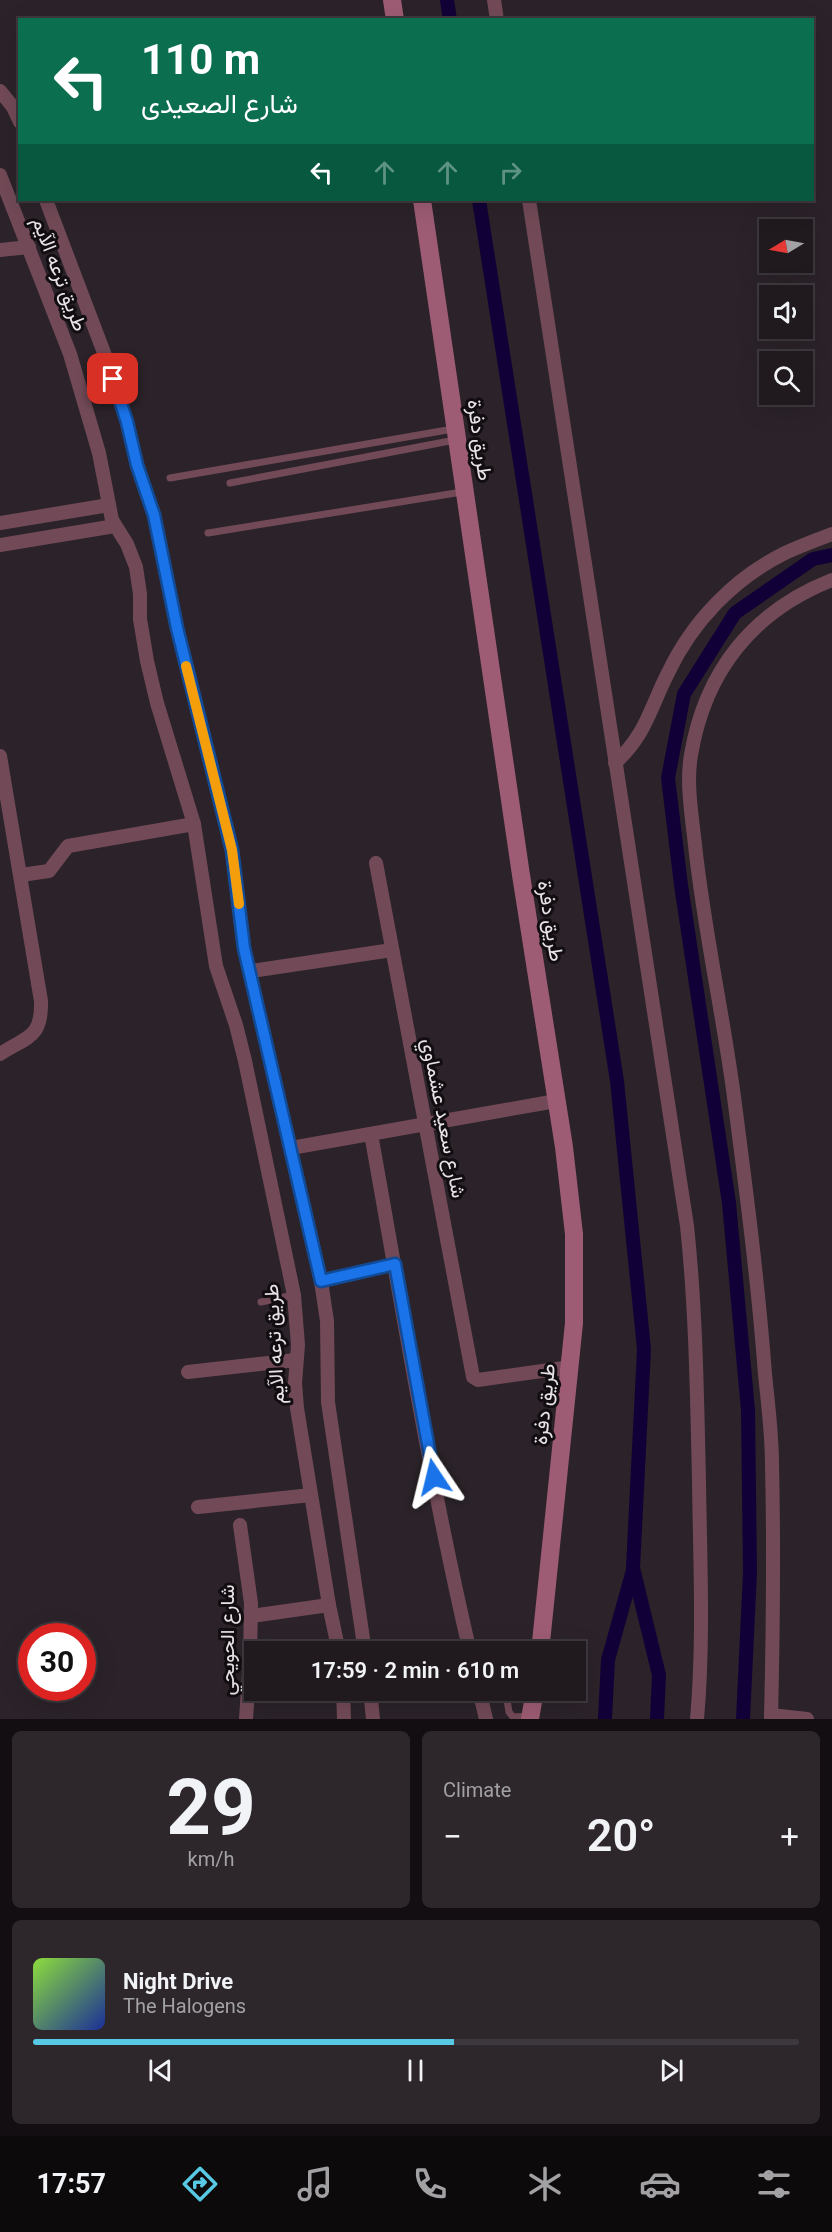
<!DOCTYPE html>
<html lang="en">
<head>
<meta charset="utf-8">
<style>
	body { margin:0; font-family:Roboto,Vazirmatn,sans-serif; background:#2d272c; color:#f1f3f6; height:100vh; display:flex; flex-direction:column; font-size:22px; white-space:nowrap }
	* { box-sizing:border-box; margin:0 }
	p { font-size:20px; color:#a2a1a4 }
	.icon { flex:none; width:33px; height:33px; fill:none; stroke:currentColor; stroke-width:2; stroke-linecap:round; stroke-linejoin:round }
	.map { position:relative; height:1719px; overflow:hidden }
	.details { display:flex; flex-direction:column; gap:12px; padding:12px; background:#120e11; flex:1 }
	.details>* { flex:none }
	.banner { position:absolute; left:18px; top:18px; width:796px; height:183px; border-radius:0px; box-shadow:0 6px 24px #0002,0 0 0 2px #3d383d; background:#0b6e4f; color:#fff; overflow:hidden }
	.needle { width:39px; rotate:260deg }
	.fabs { position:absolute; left:759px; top:219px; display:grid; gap:12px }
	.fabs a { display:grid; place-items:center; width:54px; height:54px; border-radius:0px; background:#201a1f; box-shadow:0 6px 24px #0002,0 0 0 2px #3d383d; font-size:30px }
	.speed { position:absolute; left:18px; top:1623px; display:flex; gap:12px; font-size:30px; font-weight:700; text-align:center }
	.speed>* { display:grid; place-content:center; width:78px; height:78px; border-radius:50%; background:#201a1f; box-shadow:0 6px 24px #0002,0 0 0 2px #3d383d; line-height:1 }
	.speed .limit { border:9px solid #d22; background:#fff; color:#111 }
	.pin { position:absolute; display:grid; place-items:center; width:51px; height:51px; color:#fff; margin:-26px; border-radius:12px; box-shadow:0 3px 9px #0006 }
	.me { position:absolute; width:66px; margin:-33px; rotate:350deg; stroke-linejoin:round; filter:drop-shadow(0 0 4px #0008) }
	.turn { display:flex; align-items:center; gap:21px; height:126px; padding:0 24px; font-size:27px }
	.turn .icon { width:78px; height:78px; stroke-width:2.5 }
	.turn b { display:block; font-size:42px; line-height:51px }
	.lanes { display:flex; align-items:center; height:57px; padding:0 24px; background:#0003; justify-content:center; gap:30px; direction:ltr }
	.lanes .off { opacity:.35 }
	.big { font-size:45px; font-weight:600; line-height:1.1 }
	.details .widget { flex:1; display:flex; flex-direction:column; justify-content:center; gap:9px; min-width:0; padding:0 21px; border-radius:9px; background:#2d272c }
	.details .dial { align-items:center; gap:0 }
	.dial b { font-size:78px; line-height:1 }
	.song { display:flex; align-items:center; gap:18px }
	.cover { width:72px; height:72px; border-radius:9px; background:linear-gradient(135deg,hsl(90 70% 55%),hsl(230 70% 35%)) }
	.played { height:6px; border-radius:3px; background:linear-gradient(90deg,#58c9e4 55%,#3d383d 55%) }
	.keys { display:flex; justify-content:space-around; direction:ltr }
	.heat { display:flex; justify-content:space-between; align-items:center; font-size:33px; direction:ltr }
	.details .tiles { flex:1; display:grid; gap:12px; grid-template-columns:1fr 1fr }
	.widget:last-child { grid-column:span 2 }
	.trip { position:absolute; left:244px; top:1641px; width:342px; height:60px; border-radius:0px; background:#201a1f; box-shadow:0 6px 24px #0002,0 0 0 2px #3d383d; font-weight:600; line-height:60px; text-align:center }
	.dock { display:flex; height:96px; justify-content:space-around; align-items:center; background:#0d0a0c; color:#a2a1a4 }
	.dock .icon { width:42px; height:42px }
	.dock .selected { color:#58c9e4 }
	.dock b { font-size:27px; color:#f1f3f6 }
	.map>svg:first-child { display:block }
</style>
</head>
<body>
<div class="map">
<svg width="832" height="1719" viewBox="0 0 832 1719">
	<rect width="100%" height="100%" fill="#2b2329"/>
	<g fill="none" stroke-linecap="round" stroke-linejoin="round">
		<!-- canal -->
		<g stroke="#110037" stroke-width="14">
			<path d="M447 0 450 20"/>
			<path d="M479 200 617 1081 644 1349 633 1568 659 1675 657 1719"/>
			<path d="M605 1719 608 1660 633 1570"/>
			<path d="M743 1719 750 1572 748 1410 729 1203 681 885 668 778 684 694 735 613 813 559 832 555"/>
		</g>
		<!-- lane -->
		<g stroke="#724a57" stroke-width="7">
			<path d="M170 478 453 429"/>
			<path d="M230 483 455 440"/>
			<path d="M208 533 462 492"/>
			<path d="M261 1302 294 1295"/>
			<path d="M530 1716 513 1717 509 1712 507 1700 512 1693 534 1690"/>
		</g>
		<!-- street -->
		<g stroke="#724a57" stroke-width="14">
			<path d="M494 0 497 20"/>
			<path d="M0 91 13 107 20 122"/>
			<path d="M0 175 70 354 99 453 112 520 127 544 136 567 140 594V619L147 661 157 703 194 824 216 966 236 1025 245 1061 294 1295 298 1345 295 1383 297 1408 329 1605 339 1652"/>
			<path d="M46 200 106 358 127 422 137 465 154 515 177 628 232 851 244 948 321 1281 327 1321 328 1402 365 1652"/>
			<path d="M529 200 687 1226C696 1311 697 1396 699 1481 700 1561 704 1640 697 1719"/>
			<path d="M0 250 29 247"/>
			<path d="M0 523 109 505"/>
			<path d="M0 545 115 526"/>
			<path d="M0 756 41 1001C42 1039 27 1036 0 1054"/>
			<path d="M615 763C646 735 650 708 668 673 692 622 734 578 785 553 800 546 816 540 832 534"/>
			<path d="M376 863 473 1377 478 1380 571 1367"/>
			<path d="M21 875 49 871 68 846 194 824"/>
			<path d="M251 971 392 950"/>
			<path d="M371 1134C402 1307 430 1481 470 1652"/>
			<path d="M291 1148 556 1101"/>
			<path d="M321 1281 395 1264"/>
			<path d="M188 1372 295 1360"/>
			<path d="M198 1507 311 1495"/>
			<path d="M240 1525 251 1603 250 1659 246 1719"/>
			<path d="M251 1616 329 1605"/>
			<path d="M343 1690 344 1719"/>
			<path d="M370 1690 373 1719"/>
			<path d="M479 1690 486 1719"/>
			<path d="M771 1715 807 1719"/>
			<path d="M771 1719C773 1634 774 1549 772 1464 772 1434 768 1404 765 1374 758 1281 746 1189 734 1097 723 1013 704 930 695 845 692 816 686 784 691 755 705 671 753 611 832 580"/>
		</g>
		<!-- secondary -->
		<g stroke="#9d5c73" stroke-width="18">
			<path d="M392 0 395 20"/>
			<path d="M422 200 521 875 564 1147 574 1234V1323L540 1652"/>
			<path d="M530 1719 535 1690"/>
		</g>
	</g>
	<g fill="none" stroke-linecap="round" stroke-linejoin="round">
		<defs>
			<path id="route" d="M113 379 127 422 137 465 154 515 177 628 232 850 244 948 321 1281 395 1264 434 1477"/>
		</defs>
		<!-- route casing -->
		<use href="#route" stroke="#114b97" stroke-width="15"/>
		<!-- route -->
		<use href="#route" stroke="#1a73e8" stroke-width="10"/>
		<!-- slow -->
		<path stroke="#f59e0b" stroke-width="10" d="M186 666 232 850 239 904"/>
	</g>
	<g text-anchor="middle" stroke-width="6" stroke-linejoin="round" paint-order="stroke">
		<!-- street labels -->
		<g font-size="20" fill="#e8e3e7" stroke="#110d10">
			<text transform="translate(60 274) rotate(69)" y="7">طريق ترعه الآيم</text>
			<text transform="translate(480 440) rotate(82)" y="7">طريق دفرة</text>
			<text transform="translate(551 921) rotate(81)" y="7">طريق دفرة</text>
			<text transform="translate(444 1118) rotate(79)" y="7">شارع سعيد عشماوي</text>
			<text transform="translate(274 1344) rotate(-93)" y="7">طريق ترعه الآيم</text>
			<text transform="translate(544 1404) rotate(-84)" y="7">طريق دفرة</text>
			<text transform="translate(227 1640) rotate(-90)" y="7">شارع الحويحي</text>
		</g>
	</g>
</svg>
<div class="fabs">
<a><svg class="needle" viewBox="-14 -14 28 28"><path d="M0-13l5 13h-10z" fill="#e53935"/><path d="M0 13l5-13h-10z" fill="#a2a1a4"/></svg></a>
<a><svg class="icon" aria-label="sound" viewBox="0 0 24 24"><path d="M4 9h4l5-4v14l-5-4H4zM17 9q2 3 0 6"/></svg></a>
<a><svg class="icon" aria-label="search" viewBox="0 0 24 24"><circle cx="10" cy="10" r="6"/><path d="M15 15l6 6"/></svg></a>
</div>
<div class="speed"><div class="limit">30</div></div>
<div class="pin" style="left:113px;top:379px;background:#d93025"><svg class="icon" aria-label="arrive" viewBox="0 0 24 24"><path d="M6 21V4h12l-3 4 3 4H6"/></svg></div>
<svg class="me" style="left:434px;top:1477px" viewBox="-20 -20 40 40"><path d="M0-17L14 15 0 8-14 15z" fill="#1a73e8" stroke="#fff" stroke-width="4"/></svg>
<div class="trip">17:59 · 2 min · 610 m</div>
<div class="banner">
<div class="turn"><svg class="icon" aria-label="left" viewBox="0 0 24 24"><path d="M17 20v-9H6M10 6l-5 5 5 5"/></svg><div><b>110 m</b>شارع الصعيدى</div></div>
<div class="lanes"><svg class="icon" aria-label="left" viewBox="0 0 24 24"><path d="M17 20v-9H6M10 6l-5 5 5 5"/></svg><svg class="icon off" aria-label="ahead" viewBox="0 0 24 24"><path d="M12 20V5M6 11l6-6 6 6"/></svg><svg class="icon off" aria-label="ahead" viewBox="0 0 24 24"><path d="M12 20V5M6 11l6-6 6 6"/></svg><svg class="icon off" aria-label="right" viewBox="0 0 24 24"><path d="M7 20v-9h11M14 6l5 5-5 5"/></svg></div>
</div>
</div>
<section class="details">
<div class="tiles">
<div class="widget dial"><b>29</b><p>km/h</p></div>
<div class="widget"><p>Climate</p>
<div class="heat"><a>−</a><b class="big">20°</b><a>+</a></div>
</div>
<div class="widget">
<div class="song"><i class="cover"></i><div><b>Night Drive</b><p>The Halogens</p></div></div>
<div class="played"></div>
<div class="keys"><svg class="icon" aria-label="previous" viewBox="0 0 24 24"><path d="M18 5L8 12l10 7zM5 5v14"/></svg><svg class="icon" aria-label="pause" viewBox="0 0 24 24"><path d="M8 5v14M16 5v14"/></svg><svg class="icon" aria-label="next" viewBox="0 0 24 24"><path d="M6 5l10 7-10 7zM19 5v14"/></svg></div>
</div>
</div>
</section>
<nav class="dock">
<b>17:57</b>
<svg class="icon selected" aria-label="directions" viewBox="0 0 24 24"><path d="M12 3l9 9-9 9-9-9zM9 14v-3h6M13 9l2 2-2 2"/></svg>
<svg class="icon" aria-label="music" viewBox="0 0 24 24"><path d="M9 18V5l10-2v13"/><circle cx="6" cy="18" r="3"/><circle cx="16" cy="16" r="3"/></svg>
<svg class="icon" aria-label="phone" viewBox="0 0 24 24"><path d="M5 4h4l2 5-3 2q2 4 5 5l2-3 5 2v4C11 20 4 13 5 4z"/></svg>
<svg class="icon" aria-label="climate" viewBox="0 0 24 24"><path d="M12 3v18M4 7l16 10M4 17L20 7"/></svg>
<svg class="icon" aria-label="car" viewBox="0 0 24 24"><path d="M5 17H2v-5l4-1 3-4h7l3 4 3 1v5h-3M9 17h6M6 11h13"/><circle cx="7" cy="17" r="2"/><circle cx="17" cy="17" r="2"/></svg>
<svg class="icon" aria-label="filters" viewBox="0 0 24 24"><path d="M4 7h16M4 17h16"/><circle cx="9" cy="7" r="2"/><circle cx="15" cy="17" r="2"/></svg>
</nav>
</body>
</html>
